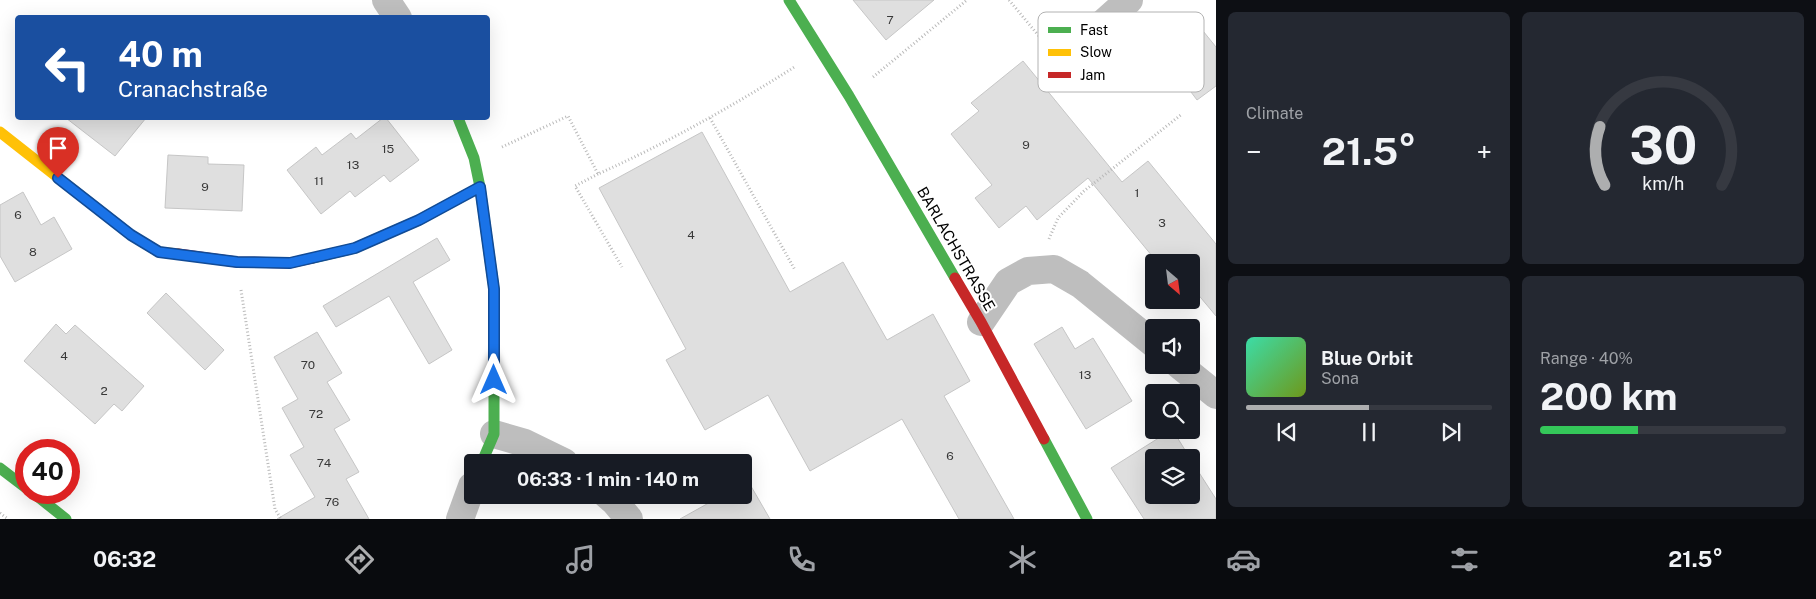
<!DOCTYPE html>
<html lang="en">
<head>
<meta charset="utf-8">
<style>
	body { margin:0; font-family:"Public Sans",sans-serif; background:#242831; color:#f1f3f6; height:100vh; display:flex; flex-direction:column; font-size:19px; white-space:nowrap }
	* { box-sizing:border-box; margin:0 }
	p { font-size:16px; color:#9ea1a6 }
	.icon { flex:none; width:28px; height:28px; fill:none; stroke:currentColor; stroke-width:2; stroke-linecap:round; stroke-linejoin:round }
	.map { position:relative; flex:1; overflow:hidden }
	.drawer { display:flex; flex-direction:column; gap:12px; padding:12px; background:#0d0f14; width:600px }
	.drawer>* { flex:none }
	.banner { position:absolute; left:15px; top:15px; width:475px; height:105px; border-radius:5px; box-shadow:0 5px 20px #0002; background:#1a4fa0; color:#fff; overflow:hidden }
	.needle { width:32px; rotate:152deg }
	.controls { position:absolute; left:1145px; top:254px; display:grid; gap:10px }
	.controls a { display:grid; place-items:center; width:55px; height:55px; border-radius:5px; background:#171b24; box-shadow:0 5px 20px #0002; font-size:25px }
	.speed { position:absolute; left:15px; top:439px; display:flex; gap:10px; font-size:25px; font-weight:700; text-align:center }
	.speed>* { display:grid; place-content:center; width:65px; height:65px; border-radius:50%; background:#171b24; box-shadow:0 5px 20px #0002; line-height:1 }
	.speed .limit { border:8px solid #d22; background:#fff; color:#111 }
	.pin { position:absolute; display:grid; place-items:center; width:42px; height:42px; color:#fff; margin:-51px -21px; border-radius:50% 50% 50% 0; rotate:-45deg; box-shadow:0 0 5px #0007 }
	.pin .icon { rotate:45deg }
	.me { position:absolute; width:55px; margin:-28px; rotate:0deg; stroke-linejoin:round; filter:drop-shadow(0 0 4px #0008) }
	.turn { display:flex; align-items:center; gap:18px; height:105px; padding:0 20px; font-size:22px }
	.turn .icon { width:65px; height:65px; stroke-width:2.5 }
	.turn b { display:block; font-size:35px; line-height:42px }
	.big { font-size:38px; font-weight:700; line-height:1.1 }
	.drawer .tile { flex:1; display:flex; flex-direction:column; justify-content:center; gap:8px; min-width:0; padding:0 18px; border-radius:8px; background:#242831 }
	.drawer .dial { align-items:center; gap:0 }
	.dial svg { height:130px; overflow:visible; fill:none; stroke:#363941; stroke-width:7; stroke-linecap:round; text-anchor:middle }
	.dial text { fill:#f1f3f6; stroke:none }
	.song { display:flex; align-items:center; gap:15px }
	.cover { width:60px; height:60px; border-radius:8px; background:linear-gradient(135deg,hsl(160 70% 55%),hsl(80 70% 35%)) }
	.played { height:5px; border-radius:2px; background:linear-gradient(90deg,#adaeaf 50%,#363941 50%) }
	.keys { display:flex; justify-content:space-around; direction:ltr }
	.heat { display:flex; justify-content:space-between; align-items:center; font-size:28px; direction:ltr }
	.charge { height:8px; border-radius:4px; background:linear-gradient(90deg,#34c759 40%,#363941 0) }
	.drawer .tiles { flex:1; display:grid; gap:12px; grid-template-columns:repeat(2,1fr) }
	.trip { position:absolute; left:464px; top:454px; width:288px; height:50px; border-radius:5px; background:#171b24; box-shadow:0 5px 20px #0002; font-weight:700; line-height:50px; text-align:center }
	.tabs { display:flex; height:80px; justify-content:space-around; align-items:center; background:#090b0e; color:#9ea1a6 }
	.tabs .icon { width:35px; height:35px }
	.tabs .active { color:#adaeaf }
	.tabs b { font-size:22px; color:#f1f3f6 }
	main { display:flex; flex:1; min-height:0 }
	.map>svg:first-child { display:block }
</style>
</head>
<body>
<main>
<div class="map">
<svg width="1216" height="519" viewBox="0 0 1216 519">
	<rect width="100%" height="100%" fill="#fff"/>
	<!-- building -->
	<g fill="#dfdfdf" stroke="#c6c6c6">
		<path d="M853 0H934L886 40Z"/>
		<path d="M1199 26 1216 47V86L1197 100 1170 64 1173 63 1165 52Z"/>
		<path d="M1023 61 1122 182 1148 161 1216 244V316L1191 286V262H1157L1088 178 1037 220 1026 206 999 228 975 198 992 185 951 134 979 111 971 103Z"/>
		<path d="M66 118H146L115 156Z"/>
		<path d="M383 118H386L419 160 390 182 384 175 355 197 350 191 321 214 287 170 316 147 322 155 351 133 356 139Z"/>
		<path d="M702 132 790 292 843 262 887 340 933 314 970 381 944 396 1014 519H959L902 419 810 471 768 395 705 430 666 360 686 349 599 188Z"/>
		<path d="M168 155 208 157V164L244 165 242 211 165 208Z"/>
		<path d="M23 192 41 225 54 217 72 249 15 282 0 256V205Z"/>
		<path d="M437 238 450 260 413 282 452 350 429 364 389 296 336 327 323 306Z"/>
		<path d="M166 293 224 350 205 370 147 313Z"/>
		<path d="M56 324 66 334 75 325 144 386 122 411 114 404 95 424 24 361Z"/>
		<path d="M1062 327 1075 349 1093 338 1132 401 1086 429 1034 344Z"/>
		<path d="M317 332 342 373 327 382 350 420 334 429 359 472 346 479 369 519H277L315 497 290 455 304 447 282 408 298 399 274 357Z"/>
		<path d="M1165 434H1175L1190 458H1154V495H1191V460L1216 499V519H1144L1111 468Z"/>
		<path d="M748 481 770 519H680L723 495H742V484Z"/>
	</g>
	<g fill="none" stroke-linecap="round" stroke-linejoin="round">
		<!-- path -->
		<g stroke="#b9b9b9" stroke-width="3" stroke-dasharray="1 2.5" stroke-linecap="butt">
			<path d="M1009 0 1053 53"/>
			<path d="M873 77 967 0"/>
			<path d="M710 118 795 270"/>
			<path d="M502 147 568 116 598 174C667 143 733 106 796 66"/>
			<path d="M598 174 575 186 622 267"/>
			<path d="M1049 239 1058 218 1084 191 1182 114"/>
			<path d="M241 290 275 509 281 519"/>
			<path d="M0 513 8 519"/>
		</g>
		<!-- street -->
		<g stroke="#bebebe" stroke-width="28">
			<path d="M386 0 398 18"/>
			<path d="M1082 42 1129 0"/>
			<path d="M981 322 1008 282 1028 271 1054 269 1080 284 1154 344"/>
			<path d="M1179 365 1216 395"/>
			<path d="M494 434 525 443 564 462"/>
			<path d="M607 495 615 502 629 519"/>
			<path d="M460 519 472 486"/>
		</g>
		<!-- fast -->
		<g stroke="#4caf50" stroke-width="11">
			<path d="M789 0 849 96 955 278"/>
			<path d="M458 118 474 158 480 187 494 289V434L482 462"/>
			<path d="M313 258 355 248 419 220 480 187"/>
			<path d="M1044 439 1087 519"/>
			<path d="M0 468 26 488"/>
			<path d="M32 492 66 519"/>
		</g>
		<!-- slow -->
		<path stroke="#ffc107" stroke-width="11" d="M0 132 131 235 159 252 178 254"/>
		<!-- jam -->
		<g stroke="#c62828" stroke-width="11">
			<path d="M178 254 237 262 290 263 313 258"/>
			<path d="M955 278 981 322 1044 439"/>
		</g>
	</g>
	<g fill="none" stroke-linecap="round" stroke-linejoin="round">
		<defs>
			<path id="route" d="M58 178 131 235 159 252 237 262 290 263 355 248 419 220 480 187 494 289V380"/>
		</defs>
		<!-- route casing -->
		<use href="#route" stroke="#114b97" stroke-width="12"/>
		<!-- route -->
		<use href="#route" stroke="#1a73e8" stroke-width="9"/>
	</g>
	<g text-anchor="middle" stroke-width="4" stroke-linejoin="round" paint-order="stroke">
		<!-- number labels -->
		<g font-size="12" fill="#383838">
			<text x="890" y="24">7</text>
			<text x="1026" y="149">9</text>
			<text x="388" y="153">15</text>
			<text x="353" y="169">13</text>
			<text x="319" y="185">11</text>
			<text x="205" y="191">9</text>
			<text x="1137" y="197">1</text>
			<text x="18" y="219">6</text>
			<text x="1162" y="227">3</text>
			<text x="691" y="239">4</text>
			<text x="33" y="256">8</text>
			<text x="64" y="360">4</text>
			<text x="308" y="369">70</text>
			<text x="1085" y="379">13</text>
			<text x="104" y="395">2</text>
			<text x="316" y="418">72</text>
			<text x="950" y="460">6</text>
			<text x="324" y="467">74</text>
			<text x="332" y="506">76</text>
		</g>
		<!-- street labels -->
		<g font-size="15" fill="#000" stroke="#fff">
			<text transform="translate(956 249) rotate(60)" y="5">BARLACHSTRASSE</text>
		</g>
	</g>
	<!-- legend -->
	<rect x="1038" y="12" width="166" height="80" rx="8" fill="#fff" stroke="#b2b2b2" stroke-width="1"/>
	<rect x="1048" y="27" width="23" height="6" fill="#4caf50"/>
	<rect x="1048" y="49" width="23" height="7" fill="#ffc107"/>
	<rect x="1048" y="72" width="23" height="6" fill="#c62828"/>
	<g font-size="14" fill="#000">
		<text x="1080" y="35">Fast</text>
		<text x="1080" y="57">Slow</text>
		<text x="1080" y="80">Jam</text>
	</g>
</svg>
<div class="controls">
<a><svg class="needle" viewBox="-14 -14 28 28"><path d="M0-13l5 13h-10z" fill="#e53935"/><path d="M0 13l5-13h-10z" fill="#9ea1a6"/></svg></a>
<a><svg class="icon" aria-label="sound" viewBox="0 0 24 24"><path d="M4 9h4l5-4v14l-5-4H4zM17 9q2 3 0 6"/></svg></a>
<a><svg class="icon" aria-label="search" viewBox="0 0 24 24"><circle cx="10" cy="10" r="6"/><path d="M15 15l6 6"/></svg></a>
<a><svg class="icon" aria-label="layers" viewBox="0 0 24 24"><path d="M12 4l9 5-9 5-9-5zM3 14l9 5 9-5"/></svg></a>
</div>
<div class="speed"><div class="limit">40</div></div>
<div class="pin" style="left:58px;top:178px;background:#d93025"><svg class="icon" aria-label="arrive" viewBox="0 0 24 24"><path d="M6 21V4h12l-3 4 3 4H6"/></svg></div>
<svg class="me" style="left:494px;top:380px" viewBox="-20 -20 40 40"><path d="M0-17L14 15 0 8-14 15z" fill="#1a73e8" stroke="#fff" stroke-width="4"/></svg>
<div class="trip">06:33 · 1 min · 140 m</div>
<div class="banner">
<div class="turn"><svg class="icon" aria-label="left" viewBox="0 0 24 24"><path d="M17 20v-9H6M10 6l-5 5 5 5"/></svg><div><b>40 m</b>Cranachstraße</div></div>
</div>
</div>
<section class="drawer">
<div class="tiles">
<div class="tile"><p>Climate</p>
<div class="heat"><a>−</a><b class="big">21.5°</b><a>+</a></div>
</div>
<div class="tile dial"><svg viewBox="0 0 100 80">
<path d="M14 69A42 42 0 1 1 86 69"/>
<path d="M14 69A42 42 0 0 1 11 33" stroke="#adaeaf"/>
<text x="50" y="56" font-size="32" font-weight="700">30</text>
<text x="50" y="72" font-size="11">km/h</text>
</svg></div>
<div class="tile">
<div class="song"><i class="cover"></i><div><b>Blue Orbit</b><p>Sona</p></div></div>
<div class="played"></div>
<div class="keys"><svg class="icon" aria-label="previous" viewBox="0 0 24 24"><path d="M18 5L8 12l10 7zM5 5v14"/></svg><svg class="icon" aria-label="pause" viewBox="0 0 24 24"><path d="M8 5v14M16 5v14"/></svg><svg class="icon" aria-label="next" viewBox="0 0 24 24"><path d="M6 5l10 7-10 7zM19 5v14"/></svg></div>
</div>
<div class="tile"><p>Range · 40%</p><b class="big">200 km</b><div class="charge"></div></div>
</div>
</section>
</main>
<nav class="tabs">
<b>06:32</b>
<svg class="icon active" aria-label="directions" viewBox="0 0 24 24"><path d="M12 3l9 9-9 9-9-9zM9 14v-3h6M13 9l2 2-2 2"/></svg>
<svg class="icon" aria-label="music" viewBox="0 0 24 24"><path d="M9 18V5l10-2v13"/><circle cx="6" cy="18" r="3"/><circle cx="16" cy="16" r="3"/></svg>
<svg class="icon" aria-label="phone" viewBox="0 0 24 24"><path d="M5 4h4l2 5-3 2q2 4 5 5l2-3 5 2v4C11 20 4 13 5 4z"/></svg>
<svg class="icon" aria-label="climate" viewBox="0 0 24 24"><path d="M12 3v18M4 7l16 10M4 17L20 7"/></svg>
<svg class="icon" aria-label="car" viewBox="0 0 24 24"><path d="M5 17H2v-5l4-1 3-4h7l3 4 3 1v5h-3M9 17h6M6 11h13"/><circle cx="7" cy="17" r="2"/><circle cx="17" cy="17" r="2"/></svg>
<svg class="icon" aria-label="filters" viewBox="0 0 24 24"><path d="M4 7h16M4 17h16"/><circle cx="9" cy="7" r="2"/><circle cx="15" cy="17" r="2"/></svg>
<b>21.5°</b>
</nav>
</body>
</html>
